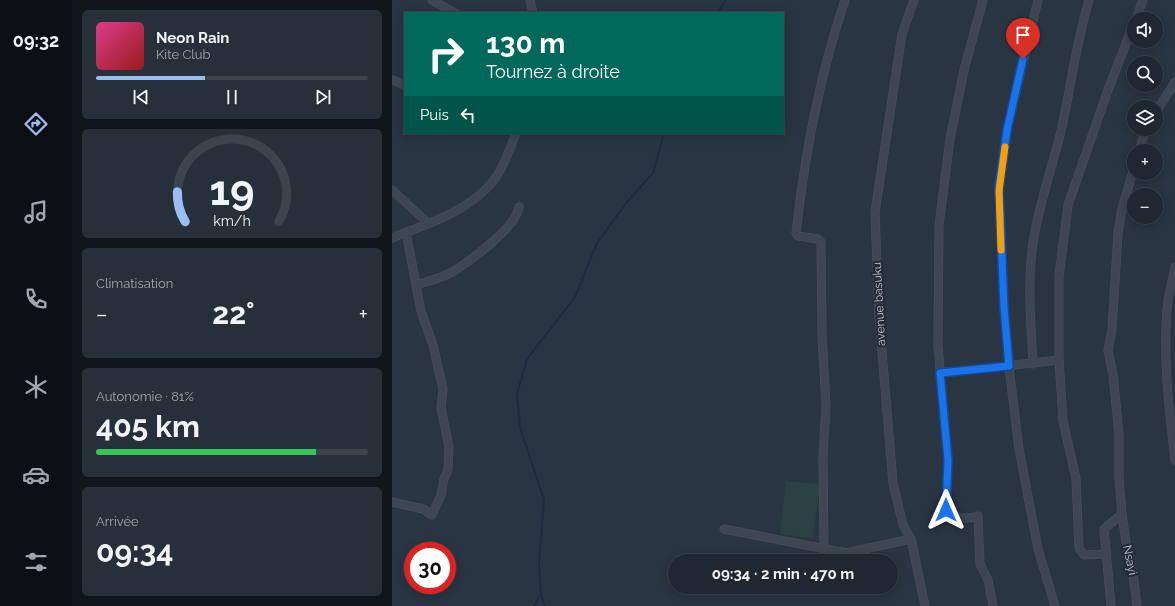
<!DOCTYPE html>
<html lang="fr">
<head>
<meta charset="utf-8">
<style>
	body { margin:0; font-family:Raleway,sans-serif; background:#27303a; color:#f1f3f6; height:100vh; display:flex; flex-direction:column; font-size:15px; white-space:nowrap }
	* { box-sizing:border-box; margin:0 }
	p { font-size:13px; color:#a1a6ac }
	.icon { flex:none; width:22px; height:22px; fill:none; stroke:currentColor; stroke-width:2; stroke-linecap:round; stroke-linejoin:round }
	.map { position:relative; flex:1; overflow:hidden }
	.sheet { display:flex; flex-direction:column; gap:10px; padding:10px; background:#11161c; width:320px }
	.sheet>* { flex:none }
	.guide { position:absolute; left:12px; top:12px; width:380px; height:122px; border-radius:0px; box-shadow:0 2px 10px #0003,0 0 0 1px #3c444d; background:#00695c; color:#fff; overflow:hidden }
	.tools { position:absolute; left:735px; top:12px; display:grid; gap:8px }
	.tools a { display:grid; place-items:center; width:36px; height:36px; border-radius:50%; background:#1f2832; box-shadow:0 2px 10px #0003,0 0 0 1px #3c444d; font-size:20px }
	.speed { position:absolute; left:12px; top:542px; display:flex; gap:8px; font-size:20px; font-weight:700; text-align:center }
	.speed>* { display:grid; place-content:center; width:52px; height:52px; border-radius:50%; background:#1f2832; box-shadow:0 2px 10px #0003,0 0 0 1px #3c444d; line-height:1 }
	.speed .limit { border:6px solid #d22; background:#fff; color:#111 }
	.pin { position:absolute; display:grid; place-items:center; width:34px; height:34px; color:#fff; margin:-41px -17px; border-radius:50% 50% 50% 0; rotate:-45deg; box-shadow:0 0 4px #0007 }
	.pin .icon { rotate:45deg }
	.me { position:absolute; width:44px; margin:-22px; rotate:0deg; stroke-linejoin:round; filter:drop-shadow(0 0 3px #0008) }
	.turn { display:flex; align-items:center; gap:14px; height:84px; padding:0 16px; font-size:18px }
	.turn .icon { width:52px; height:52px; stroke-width:2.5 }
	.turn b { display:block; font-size:28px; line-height:34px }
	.then { display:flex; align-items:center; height:38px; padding:0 16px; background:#0003; gap:8px; font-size:15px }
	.big { font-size:30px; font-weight:700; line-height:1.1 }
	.sheet .card { flex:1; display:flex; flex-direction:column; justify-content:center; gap:6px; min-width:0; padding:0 14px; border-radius:6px; background:#27303a }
	.sheet .dial { align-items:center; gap:0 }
	.dial svg { height:104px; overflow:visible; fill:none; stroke:#3c444d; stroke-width:7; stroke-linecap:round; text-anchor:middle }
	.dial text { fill:#f1f3f6; stroke:none }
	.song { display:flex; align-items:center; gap:12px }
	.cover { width:48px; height:48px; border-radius:6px; background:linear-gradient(135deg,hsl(330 70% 55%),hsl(0 70% 35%)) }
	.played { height:4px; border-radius:2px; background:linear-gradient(90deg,#99bff2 40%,#3c444d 40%) }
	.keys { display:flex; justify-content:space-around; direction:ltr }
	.heat { display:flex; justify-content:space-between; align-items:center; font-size:22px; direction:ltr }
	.charge { height:6px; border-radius:3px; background:linear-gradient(90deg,#34c759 81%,#3c444d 0) }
	.trip { position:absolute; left:276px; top:554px; width:230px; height:40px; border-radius:20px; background:#1f2832; box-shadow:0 2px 10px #0003,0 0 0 1px #3c444d; font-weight:700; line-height:40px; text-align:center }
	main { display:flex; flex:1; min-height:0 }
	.menu { display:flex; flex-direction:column; width:72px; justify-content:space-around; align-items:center; background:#0c1014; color:#a1a6ac }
	.menu .icon { width:28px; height:28px }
	.menu .selected { color:#99bff2 }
	.menu b { font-size:18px; color:#f1f3f6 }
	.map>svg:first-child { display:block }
</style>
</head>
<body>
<main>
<nav class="menu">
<b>09:32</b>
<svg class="icon selected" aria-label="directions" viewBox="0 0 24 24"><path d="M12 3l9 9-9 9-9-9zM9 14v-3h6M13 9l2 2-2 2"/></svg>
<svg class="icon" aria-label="music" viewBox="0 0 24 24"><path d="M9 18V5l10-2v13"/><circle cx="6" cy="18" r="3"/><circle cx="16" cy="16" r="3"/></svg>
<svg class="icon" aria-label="phone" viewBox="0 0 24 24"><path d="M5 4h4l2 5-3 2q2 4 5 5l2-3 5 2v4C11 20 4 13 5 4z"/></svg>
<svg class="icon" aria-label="climate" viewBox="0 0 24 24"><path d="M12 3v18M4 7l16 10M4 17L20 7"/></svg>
<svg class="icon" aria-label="car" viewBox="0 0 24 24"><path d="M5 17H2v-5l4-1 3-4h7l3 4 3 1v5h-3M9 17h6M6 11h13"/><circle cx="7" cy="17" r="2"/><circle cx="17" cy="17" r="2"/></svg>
<svg class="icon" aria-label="filters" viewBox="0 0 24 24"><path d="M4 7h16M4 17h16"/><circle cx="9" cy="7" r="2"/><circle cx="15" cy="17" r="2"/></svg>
</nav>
<section class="sheet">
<div class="card">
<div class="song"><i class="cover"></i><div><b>Neon Rain</b><p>Kite Club</p></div></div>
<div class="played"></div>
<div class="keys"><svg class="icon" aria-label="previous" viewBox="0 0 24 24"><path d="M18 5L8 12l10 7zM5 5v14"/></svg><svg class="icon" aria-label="pause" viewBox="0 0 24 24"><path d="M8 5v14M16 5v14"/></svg><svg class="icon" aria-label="next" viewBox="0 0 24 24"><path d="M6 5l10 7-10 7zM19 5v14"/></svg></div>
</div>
<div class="card dial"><svg viewBox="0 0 100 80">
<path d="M14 69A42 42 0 1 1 86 69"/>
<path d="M14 69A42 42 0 0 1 8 46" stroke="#99bff2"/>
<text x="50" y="56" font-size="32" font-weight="700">19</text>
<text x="50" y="72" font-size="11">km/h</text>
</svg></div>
<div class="card"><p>Climatisation</p>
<div class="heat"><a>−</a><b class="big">22°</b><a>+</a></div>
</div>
<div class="card"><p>Autonomie · 81%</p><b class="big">405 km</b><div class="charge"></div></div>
<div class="card"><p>Arrivée</p><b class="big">09:34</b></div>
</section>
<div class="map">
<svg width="783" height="606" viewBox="0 0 783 606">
	<rect width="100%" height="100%" fill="#293542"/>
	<!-- green -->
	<path fill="#2b4143" d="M394 481 428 484 421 538 388 534Z"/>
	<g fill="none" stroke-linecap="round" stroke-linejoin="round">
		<!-- stream -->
		<g stroke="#1c2c40" stroke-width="2">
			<path d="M326 13 334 0"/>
			<path d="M149 594 153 606"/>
			<path d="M142 606 149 594 147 563 152 500 128 427 125 394 135 359 183 297 205 243 235 202 261 173 272 133"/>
		</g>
		<defs>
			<g id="street">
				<path d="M40 0 63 13"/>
				<path d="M138 0 141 13"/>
				<path d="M522 0 510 34 483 212 487 316 501 483 511 525 519 539 533 606"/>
				<path d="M591 0 572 70 558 139 547 225 546 346 556 460 554 510C565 519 573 520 586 516L588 564 596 580 601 606"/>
				<path d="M646 0 615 130 607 191 612 307 617 367 627 449 646 549 663 606"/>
				<path d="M744 19 751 0"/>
				<path d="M0 80 13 85"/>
				<path d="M764 112 783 82"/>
				<path d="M747 151 754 129"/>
				<path d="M742 168 730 209 726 233 720 329 716 351 721 374 727 435V477L730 514 734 542 741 574 745 606"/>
				<path d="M0 190 36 223"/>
				<path d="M0 238C34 224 70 214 96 187 110 173 117 151 124 133"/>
				<path d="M783 267C781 278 778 289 776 300 770 353 777 408 783 460"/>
				<path d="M24 285C37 281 50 278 62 271 79 260 124 228 127 207"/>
				<path d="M641 364C639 323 635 283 641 243 647 204 660 168 669 131 679 87 684 43 697 0"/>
				<path d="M548 373 667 360"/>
				<path d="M0 502 31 509 40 515 49 495 52 479 56 470 57 447 49 408 51 389 41 345 29 311 14 232"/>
				<path d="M332 529 454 553 519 539"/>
				<path d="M432 550 431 456 434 406 430 335 429 242 426 239 406 236 404 233C413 152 427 77 453 0"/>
				<path d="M715 554 692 555 687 548 684 479 671 421 667 360V276L676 205 716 90 742 23"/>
				<path d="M719 606 712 529 730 514"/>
			</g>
		</defs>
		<!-- street casing -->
		<use href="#street" stroke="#4a525e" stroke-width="9"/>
		<!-- street -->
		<use href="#street" stroke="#3d4652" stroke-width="8"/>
	</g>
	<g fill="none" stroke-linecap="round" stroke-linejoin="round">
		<defs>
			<path id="route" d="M554 510 556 460 548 373 617 366 612 307 607 186 615 130 631 59"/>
		</defs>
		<!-- route casing -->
		<use href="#route" stroke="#114b97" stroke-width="10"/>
		<!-- route -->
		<use href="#route" stroke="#1a73e8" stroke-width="7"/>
		<!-- slow -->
		<path stroke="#f59e0b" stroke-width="7" d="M609 250 607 191 613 147"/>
	</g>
	<g text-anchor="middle" stroke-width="4" stroke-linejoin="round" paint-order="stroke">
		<!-- street labels -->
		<g font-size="12" fill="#bac2cc" stroke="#222b37">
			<text transform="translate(487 304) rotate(-93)" y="4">avenue basuku</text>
			<text transform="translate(738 560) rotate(78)" y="4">Nsayi</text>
		</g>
	</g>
</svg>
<div class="tools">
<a><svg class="icon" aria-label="sound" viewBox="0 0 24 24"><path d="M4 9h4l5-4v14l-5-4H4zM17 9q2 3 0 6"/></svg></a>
<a><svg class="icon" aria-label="search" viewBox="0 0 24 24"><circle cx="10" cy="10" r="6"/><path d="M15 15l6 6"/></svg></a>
<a><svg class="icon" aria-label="layers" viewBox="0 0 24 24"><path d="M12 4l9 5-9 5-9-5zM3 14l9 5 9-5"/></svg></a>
<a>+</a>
<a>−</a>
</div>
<div class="speed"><div class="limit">30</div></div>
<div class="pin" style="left:631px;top:59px;background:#d93025"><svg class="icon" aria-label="arrive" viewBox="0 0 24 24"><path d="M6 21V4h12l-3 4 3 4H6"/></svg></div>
<svg class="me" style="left:554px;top:510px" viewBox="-20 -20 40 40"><path d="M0-17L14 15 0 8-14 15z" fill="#1a73e8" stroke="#fff" stroke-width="4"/></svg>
<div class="trip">09:34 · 2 min · 470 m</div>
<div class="guide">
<div class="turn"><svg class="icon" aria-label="right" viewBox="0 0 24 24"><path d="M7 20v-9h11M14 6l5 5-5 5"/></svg><div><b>130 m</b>Tournez à droite</div></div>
<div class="then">Puis<svg class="icon" aria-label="left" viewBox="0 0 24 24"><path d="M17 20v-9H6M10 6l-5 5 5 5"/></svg></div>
</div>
</div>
</main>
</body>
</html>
